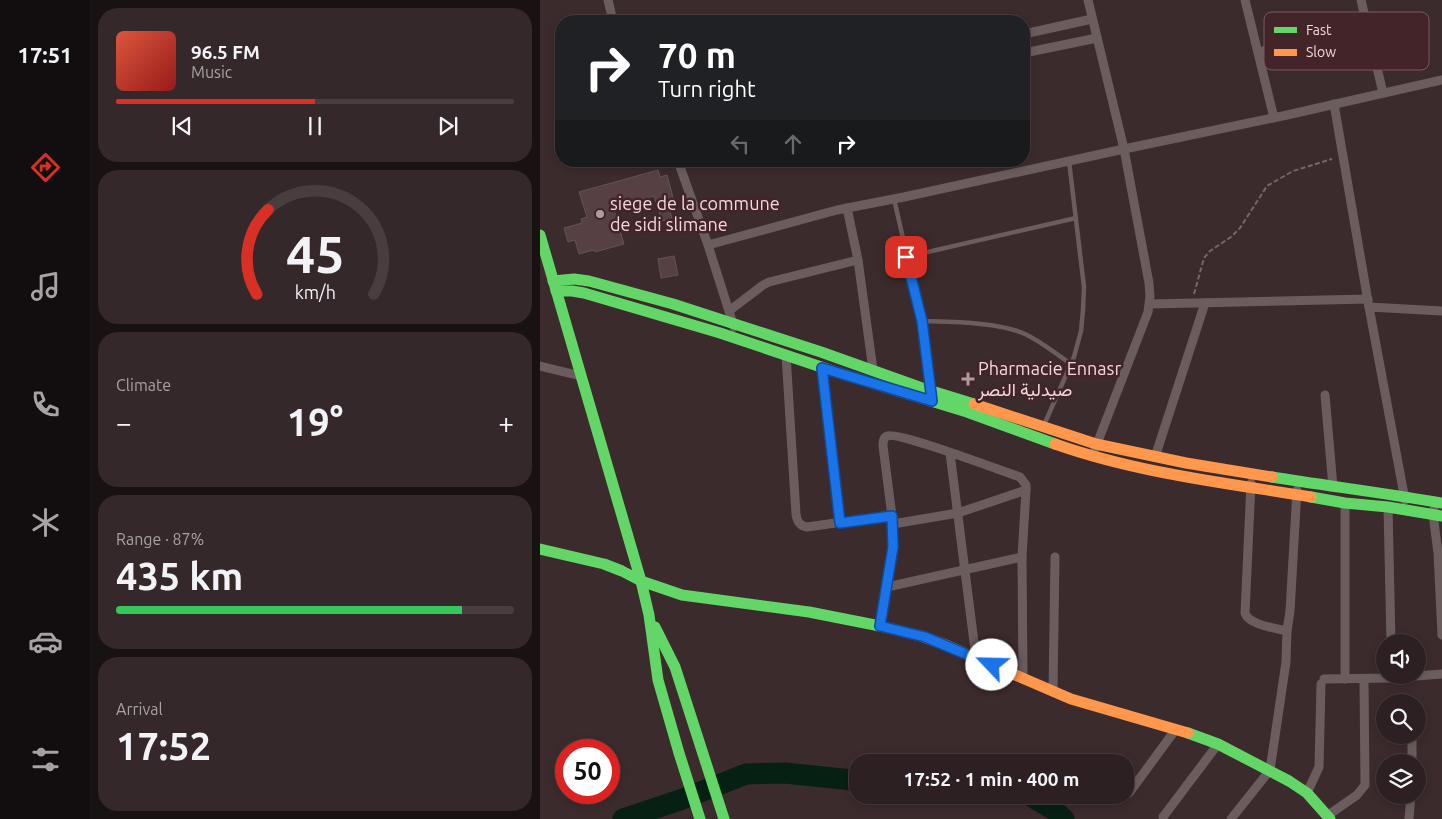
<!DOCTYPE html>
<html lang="en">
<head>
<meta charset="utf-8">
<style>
	body { margin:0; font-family:Ubuntu,Vazirmatn,sans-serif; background:#35282a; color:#f1f3f6; height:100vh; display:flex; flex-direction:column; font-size:19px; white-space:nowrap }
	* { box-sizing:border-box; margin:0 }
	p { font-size:16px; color:#a7a3a5 }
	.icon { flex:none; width:28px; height:28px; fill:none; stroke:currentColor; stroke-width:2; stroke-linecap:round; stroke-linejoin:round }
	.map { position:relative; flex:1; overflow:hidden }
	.drawer { display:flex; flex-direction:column; gap:8px; padding:8px; background:#191213; width:450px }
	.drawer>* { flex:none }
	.guide { position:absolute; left:15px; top:15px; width:475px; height:152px; border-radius:20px; box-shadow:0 2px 8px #0003,0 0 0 1px #483e40; background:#202124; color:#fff; overflow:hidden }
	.buttons { position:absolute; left:836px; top:634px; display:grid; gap:10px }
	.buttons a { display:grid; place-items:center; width:50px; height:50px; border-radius:50%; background:#2d2022; box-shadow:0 2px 8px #0003,0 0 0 1px #483e40; font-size:25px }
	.speed { position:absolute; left:15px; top:739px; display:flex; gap:10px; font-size:25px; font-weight:700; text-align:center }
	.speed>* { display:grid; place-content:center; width:65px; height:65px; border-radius:50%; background:#2d2022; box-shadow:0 2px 8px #0003,0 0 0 1px #483e40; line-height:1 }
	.speed .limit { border:8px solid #d22; background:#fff; color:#111 }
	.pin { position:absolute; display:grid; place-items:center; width:42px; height:42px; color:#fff; margin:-21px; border-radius:10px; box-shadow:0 2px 8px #0006 }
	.me { position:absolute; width:55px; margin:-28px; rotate:294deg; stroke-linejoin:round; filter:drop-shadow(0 0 4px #0008) }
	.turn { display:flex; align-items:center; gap:18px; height:105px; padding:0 20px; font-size:22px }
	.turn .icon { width:65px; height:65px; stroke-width:2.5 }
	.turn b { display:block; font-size:35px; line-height:42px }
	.lanes { display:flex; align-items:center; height:48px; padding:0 20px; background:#0003; justify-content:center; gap:25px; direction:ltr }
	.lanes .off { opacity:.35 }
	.big { font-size:38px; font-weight:700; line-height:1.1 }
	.drawer .tile { flex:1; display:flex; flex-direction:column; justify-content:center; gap:8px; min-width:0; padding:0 18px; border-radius:20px; background:#35282a }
	.drawer .dial { align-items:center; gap:0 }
	.dial svg { height:130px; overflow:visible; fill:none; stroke:#483e40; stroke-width:7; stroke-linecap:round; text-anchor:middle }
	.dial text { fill:#f1f3f6; stroke:none }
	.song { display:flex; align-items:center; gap:15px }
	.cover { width:60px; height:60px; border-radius:8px; background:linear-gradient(135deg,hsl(10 70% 55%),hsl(0 70% 35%)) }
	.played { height:5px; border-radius:2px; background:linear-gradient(90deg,#d93025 50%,#483e40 50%) }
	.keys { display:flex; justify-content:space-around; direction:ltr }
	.heat { display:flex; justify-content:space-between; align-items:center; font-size:28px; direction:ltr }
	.charge { height:8px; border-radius:4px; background:linear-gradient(90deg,#34c759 87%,#483e40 0) }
	.trip { position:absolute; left:309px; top:754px; width:285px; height:50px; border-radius:20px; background:#2d2022; box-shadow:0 2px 8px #0003,0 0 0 1px #483e40; font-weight:700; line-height:50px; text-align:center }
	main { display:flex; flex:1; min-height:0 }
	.dock { display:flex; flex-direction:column; width:90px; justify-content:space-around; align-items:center; background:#120d0e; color:#a7a3a5 }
	.dock .icon { width:35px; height:35px }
	.dock .selected { color:#d93025 }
	.dock b { font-size:22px; color:#f1f3f6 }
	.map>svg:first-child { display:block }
</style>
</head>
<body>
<main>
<nav class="dock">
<b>17:51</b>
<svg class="icon selected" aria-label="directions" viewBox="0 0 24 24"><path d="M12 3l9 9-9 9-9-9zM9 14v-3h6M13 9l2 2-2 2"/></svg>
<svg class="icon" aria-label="music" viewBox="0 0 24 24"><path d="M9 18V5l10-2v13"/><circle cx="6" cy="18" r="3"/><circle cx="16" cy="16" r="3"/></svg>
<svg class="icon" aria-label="phone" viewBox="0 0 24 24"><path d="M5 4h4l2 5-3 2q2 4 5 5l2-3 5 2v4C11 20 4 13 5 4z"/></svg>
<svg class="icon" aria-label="climate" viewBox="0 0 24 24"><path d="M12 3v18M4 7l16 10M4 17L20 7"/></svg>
<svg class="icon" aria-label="car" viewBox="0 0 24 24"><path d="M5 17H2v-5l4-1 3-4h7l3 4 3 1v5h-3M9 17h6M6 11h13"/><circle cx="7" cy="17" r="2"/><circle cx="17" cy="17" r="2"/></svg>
<svg class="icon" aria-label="filters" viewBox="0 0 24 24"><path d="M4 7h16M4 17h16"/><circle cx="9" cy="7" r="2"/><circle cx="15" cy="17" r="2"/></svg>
</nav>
<section class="drawer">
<div class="tile">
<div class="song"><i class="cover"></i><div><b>96.5 FM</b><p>Music</p></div></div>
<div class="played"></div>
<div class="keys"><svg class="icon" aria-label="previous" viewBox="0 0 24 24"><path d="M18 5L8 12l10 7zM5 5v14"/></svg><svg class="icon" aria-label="pause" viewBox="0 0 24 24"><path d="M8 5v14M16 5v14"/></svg><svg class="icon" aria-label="next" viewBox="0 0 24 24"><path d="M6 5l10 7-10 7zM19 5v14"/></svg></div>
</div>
<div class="tile dial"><svg viewBox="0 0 100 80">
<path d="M14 69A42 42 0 1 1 86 69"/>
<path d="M14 69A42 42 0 0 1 21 17" stroke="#d93025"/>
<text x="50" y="56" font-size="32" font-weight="700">45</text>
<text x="50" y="72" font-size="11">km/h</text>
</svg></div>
<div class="tile"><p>Climate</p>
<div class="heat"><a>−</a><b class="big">19°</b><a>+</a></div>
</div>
<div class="tile"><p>Range · 87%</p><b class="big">435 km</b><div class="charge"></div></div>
<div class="tile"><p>Arrival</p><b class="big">17:52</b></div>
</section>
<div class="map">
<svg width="902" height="819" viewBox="0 0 902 819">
	<rect width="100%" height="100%" fill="#3c2b2d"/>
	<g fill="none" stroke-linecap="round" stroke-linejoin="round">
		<!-- river -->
		<g stroke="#072014" stroke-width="21">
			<path d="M489 795 514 810 524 819"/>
			<path d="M83 819 140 800 206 774 245 773 312 780 318 779"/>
		</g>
	</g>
	<!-- building -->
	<g fill="#574044" stroke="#625355">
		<path d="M118 170 120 177 127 175 135 205 129 207 132 219 122 221 114 196 73 207 84 244 55 252 54 250 39 254 35 240 28 242 24 228 42 223 41 219 47 217 39 192Z"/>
		<path d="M134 256 138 275 121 278 118 259Z"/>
	</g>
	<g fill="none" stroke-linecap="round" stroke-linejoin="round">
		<!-- path -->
		<path stroke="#746768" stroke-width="2" stroke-dasharray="5 2.5" stroke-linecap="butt" d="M654 294 664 258 670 251 691 237 700 228 727 186 753 171 792 159"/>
		<!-- lane -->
		<g stroke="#6b5d5e" stroke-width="4.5">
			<path d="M354 199 382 321 391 388"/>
			<path d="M366 257 536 218"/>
			<path d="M382 321C411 322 459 322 485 334 502 342 516 354 531 364"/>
			<path d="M504 425 534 357 541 331 543 310 544 287 529 161"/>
		</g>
		<!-- street -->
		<g stroke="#6b5d5e" stroke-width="9">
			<path d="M68 0 73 21"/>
			<path d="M548 0 584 149 609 283 610 296 608 312 555 449"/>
			<path d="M705 0 734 118"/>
			<path d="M821 0 843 93"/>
			<path d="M484 34 552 19"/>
			<path d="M718 52 829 33"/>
			<path d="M484 53 557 38"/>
			<path d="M794 104 829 307 865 500"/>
			<path d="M138 161 168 245 194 327"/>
			<path d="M307 208 318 260 333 370"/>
			<path d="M168 245 297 210 364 197 584 149 747 115 902 80"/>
			<path d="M610 304 828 299"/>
			<path d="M829 307 902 311"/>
			<path d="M189 311 223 285 229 282 318 260"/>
			<path d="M246 355 256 514C257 522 260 526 267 527L352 515"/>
			<path d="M0 366 41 376"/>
			<path d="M282 368 300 523"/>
			<path d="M785 395 793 487"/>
			<path d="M410 453 436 658"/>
			<path d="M615 457 665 303"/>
			<path d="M711 483 705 613C709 625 735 628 747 631"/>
			<path d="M805 503V679"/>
			<path d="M848 507 851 642"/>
			<path d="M894 510V522L898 553 902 635"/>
			<path d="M353 524 418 513 486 490"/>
			<path d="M347 587 482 557"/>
			<path d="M340 626 353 547V524L343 446C343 442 343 438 347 436 357 431 462 471 480 477L486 485V490L482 557 483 679"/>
			<path d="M784 679 851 678 902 674"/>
			<path d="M513 692 515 557"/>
			<path d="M872 762V735"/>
			<path d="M589 793 636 729"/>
			<path d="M767 793 779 767 781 684"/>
			<path d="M787 816 817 795 825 785 824 679"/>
			<path d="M623 817 678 744"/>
			<path d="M691 819 730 770 746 662 747 631 750 611 757 490"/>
			<path d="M869 819 871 795"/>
		</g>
		<!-- fast -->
		<g stroke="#63d668" stroke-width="11">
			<path d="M0 235 101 581 109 615 118 680 139 753 160 819"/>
			<path d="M13 281 34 279 49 281 133 304 281 352 382 388 434 404"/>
			<path d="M16 291H32L44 293 180 333 299 373 427 412 515 444"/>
			<path d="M732 477C788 486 845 493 902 503"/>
			<path d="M771 497 805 503 848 507 902 516"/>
			<path d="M0 549 64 564 82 571 101 581 142 595 269 612 340 626 381 636"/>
			<path d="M115 627 135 667 184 819"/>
			<path d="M648 733 678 744 749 781 767 793 790 819"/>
		</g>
		<!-- slow -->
		<g stroke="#ff974d" stroke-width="11">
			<path d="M434 404 556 444 646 463 732 477"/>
			<path d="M515 444C597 473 686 483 771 497"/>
			<path d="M381 636 408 646 531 699 648 733"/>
		</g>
	</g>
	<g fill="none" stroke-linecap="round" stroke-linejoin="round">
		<defs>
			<path id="route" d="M366 257 382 321 392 401 282 368 300 523 352 516 353 547 340 626 385 637 452 665"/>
		</defs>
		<!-- route casing -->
		<use href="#route" stroke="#114b97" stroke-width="12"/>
		<!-- route -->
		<use href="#route" stroke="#1a73e8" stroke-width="9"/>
	</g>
	<!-- markers -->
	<g fill="#b19d9f" stroke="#432428" stroke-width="2">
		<circle cx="60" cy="214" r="5"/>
		<path d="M425.5 371.5h5v5h5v5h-5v5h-5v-5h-5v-5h5z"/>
	</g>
	<g text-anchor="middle" stroke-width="5" stroke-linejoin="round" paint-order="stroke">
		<!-- poi labels -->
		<g font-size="18" fill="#f0dadc" stroke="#432428" text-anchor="start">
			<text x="70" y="210">siege de la commune<tspan x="70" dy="21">de sidi slimane</tspan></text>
			<text x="438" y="375">Pharmacie Ennasr<tspan x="438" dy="21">صيدلية النصر</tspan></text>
		</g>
	</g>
	<!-- legend -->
	<rect x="724" y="12" width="165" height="58" rx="8" fill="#432428" stroke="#775b5e" stroke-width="1"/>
	<rect x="734" y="27" width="23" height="6" fill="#63d668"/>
	<rect x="734" y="49" width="23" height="7" fill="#ff974d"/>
	<g font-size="14" fill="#f0dadc">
		<text x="766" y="35">Fast</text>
		<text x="766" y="57">Slow</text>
	</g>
</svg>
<div class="buttons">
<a><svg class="icon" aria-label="sound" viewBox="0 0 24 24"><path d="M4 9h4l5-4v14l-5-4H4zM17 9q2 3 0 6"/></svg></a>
<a><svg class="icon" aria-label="search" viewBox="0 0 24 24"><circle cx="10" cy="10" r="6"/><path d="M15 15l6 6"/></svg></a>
<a><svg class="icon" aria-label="layers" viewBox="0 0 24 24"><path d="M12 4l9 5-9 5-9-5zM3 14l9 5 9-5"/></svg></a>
</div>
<div class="speed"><div class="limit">50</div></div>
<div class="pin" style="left:366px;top:257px;background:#d93025"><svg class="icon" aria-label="arrive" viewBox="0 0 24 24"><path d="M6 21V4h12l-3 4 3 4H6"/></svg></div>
<svg class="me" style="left:452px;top:665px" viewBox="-20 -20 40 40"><circle r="19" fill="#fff"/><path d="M0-13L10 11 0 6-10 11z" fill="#1a73e8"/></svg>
<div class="trip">17:52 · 1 min · 400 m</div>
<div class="guide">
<div class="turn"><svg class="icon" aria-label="right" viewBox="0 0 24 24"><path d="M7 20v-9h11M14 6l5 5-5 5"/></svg><div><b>70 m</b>Turn right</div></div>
<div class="lanes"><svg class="icon off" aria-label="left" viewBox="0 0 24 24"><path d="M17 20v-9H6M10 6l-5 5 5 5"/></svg><svg class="icon off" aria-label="ahead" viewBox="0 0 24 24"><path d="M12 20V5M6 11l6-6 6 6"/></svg><svg class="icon" aria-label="right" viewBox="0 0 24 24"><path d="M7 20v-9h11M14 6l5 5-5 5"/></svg></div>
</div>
</div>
</main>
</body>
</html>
